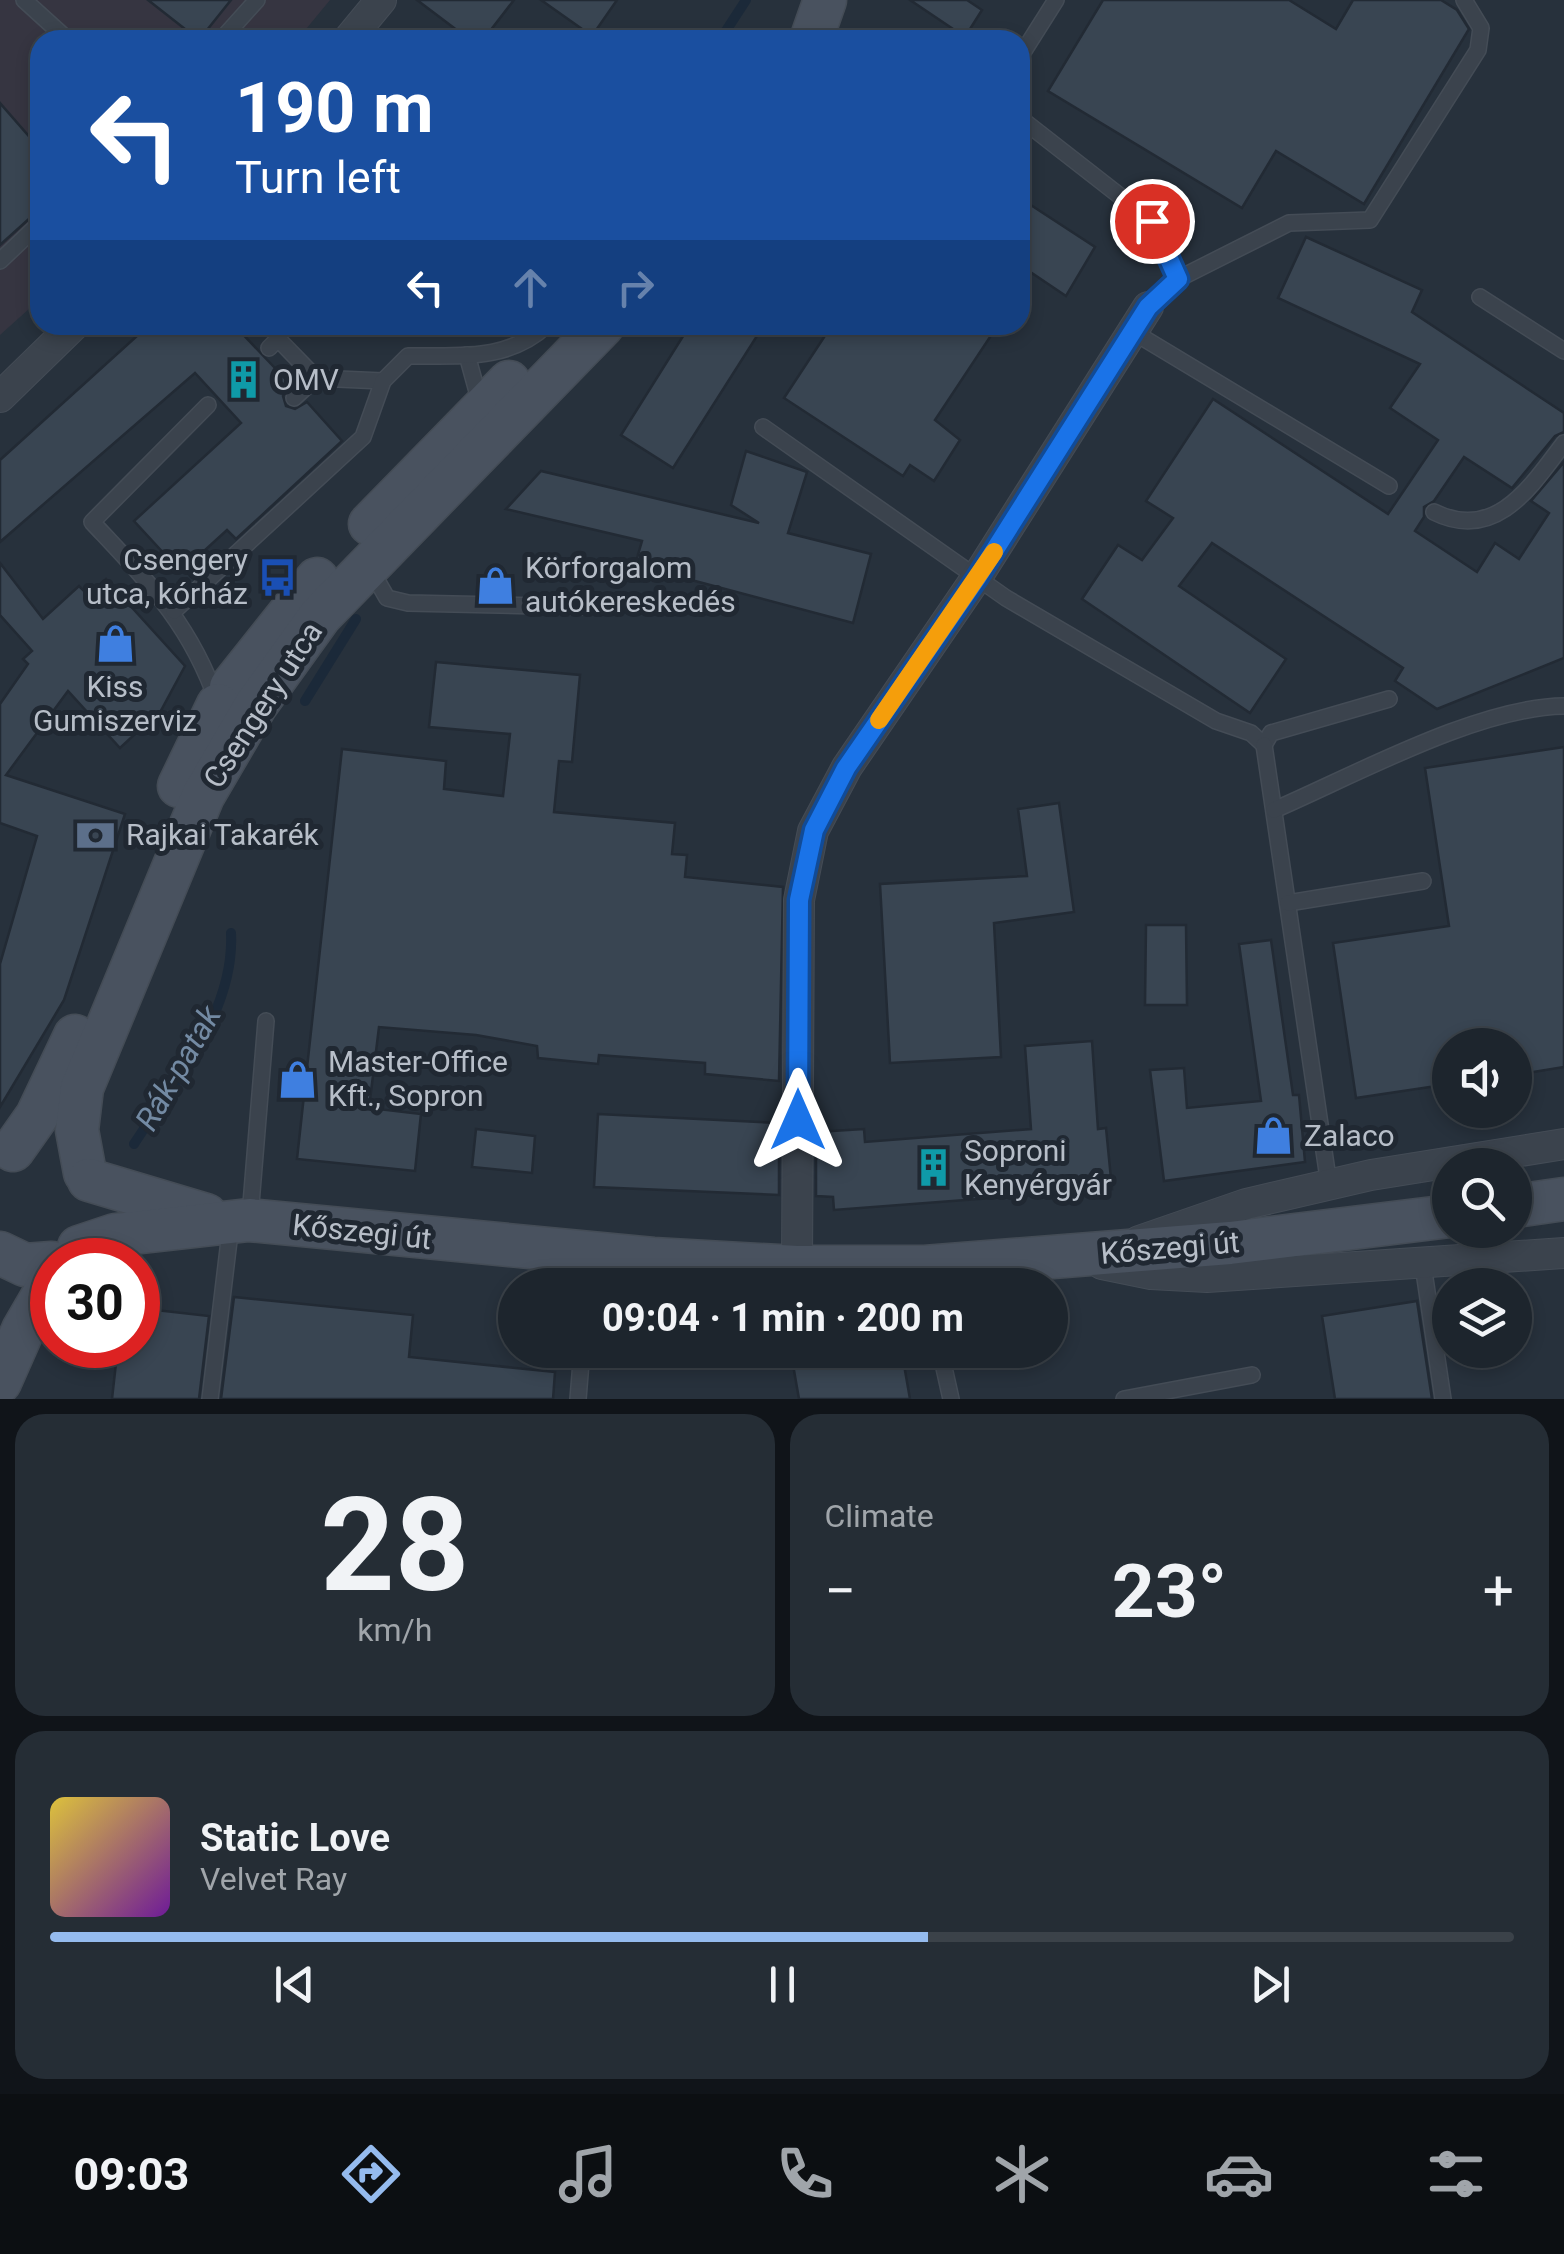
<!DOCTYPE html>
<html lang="en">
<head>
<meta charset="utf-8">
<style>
	body { margin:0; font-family:Roboto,sans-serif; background:#252d35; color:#f1f3f6; height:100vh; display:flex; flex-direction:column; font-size:38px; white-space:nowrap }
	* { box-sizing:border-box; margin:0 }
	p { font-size:32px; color:#a0a5aa }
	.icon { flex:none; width:55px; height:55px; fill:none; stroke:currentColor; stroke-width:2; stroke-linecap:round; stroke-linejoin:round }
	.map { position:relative; height:1399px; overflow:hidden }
	.panel { display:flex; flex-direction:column; gap:15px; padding:15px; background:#101419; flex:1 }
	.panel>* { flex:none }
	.top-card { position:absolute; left:30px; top:30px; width:1000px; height:305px; border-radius:30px; box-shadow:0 5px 15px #0003,0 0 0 2px #3b4249; background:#1a4fa0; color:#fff; overflow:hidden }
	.tools { position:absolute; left:1432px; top:1028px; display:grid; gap:20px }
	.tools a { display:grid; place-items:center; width:100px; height:100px; border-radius:50%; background:#1d252d; box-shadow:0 5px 15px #0003,0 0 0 2px #3b4249; font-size:50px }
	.speed { position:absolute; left:30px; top:1238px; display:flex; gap:20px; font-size:50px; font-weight:700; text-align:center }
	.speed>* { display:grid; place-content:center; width:130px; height:130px; border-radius:50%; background:#1d252d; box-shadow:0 5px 15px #0003,0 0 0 2px #3b4249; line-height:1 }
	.speed .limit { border:15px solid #d22; background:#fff; color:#111 }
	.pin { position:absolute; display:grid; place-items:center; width:85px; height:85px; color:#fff; margin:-42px; border:5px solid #fff; border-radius:50%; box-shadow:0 2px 10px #0007 }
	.me { position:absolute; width:110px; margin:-55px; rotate:0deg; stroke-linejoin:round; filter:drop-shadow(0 0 8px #0008) }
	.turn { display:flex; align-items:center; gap:35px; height:210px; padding:0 40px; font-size:45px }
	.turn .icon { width:130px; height:130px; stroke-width:2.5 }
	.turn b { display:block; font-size:70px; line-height:85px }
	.lanes { display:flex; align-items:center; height:95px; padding:0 40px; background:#0003; justify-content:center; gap:50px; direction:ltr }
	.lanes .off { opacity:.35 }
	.big { font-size:75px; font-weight:700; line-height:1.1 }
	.panel .widget { flex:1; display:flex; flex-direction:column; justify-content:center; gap:15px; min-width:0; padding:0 35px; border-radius:30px; background:#252d35 }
	.panel .dial { align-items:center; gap:0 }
	.dial b { font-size:130px; line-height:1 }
	.song { display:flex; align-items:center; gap:30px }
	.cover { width:120px; height:120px; border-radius:15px; background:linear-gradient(135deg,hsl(50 70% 55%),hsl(280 70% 35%)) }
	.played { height:10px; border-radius:5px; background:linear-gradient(90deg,#95bbee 60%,#3b4249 60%) }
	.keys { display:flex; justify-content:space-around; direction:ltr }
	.heat { display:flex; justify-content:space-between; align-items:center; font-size:55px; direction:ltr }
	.panel .tiles { flex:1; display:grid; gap:15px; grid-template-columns:1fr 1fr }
	.widget:last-child { grid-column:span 2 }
	.trip { position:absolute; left:498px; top:1268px; width:570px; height:100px; border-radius:50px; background:#1d252d; box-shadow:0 5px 15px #0003,0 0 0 2px #3b4249; font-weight:700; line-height:100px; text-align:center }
	.menu { display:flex; height:160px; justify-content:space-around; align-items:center; background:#0c0f12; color:#a0a5aa }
	.menu .icon { width:70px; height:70px }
	.menu .active { color:#95bbee }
	.menu b { font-size:45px; color:#f1f3f6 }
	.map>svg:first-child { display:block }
</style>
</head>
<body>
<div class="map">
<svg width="1564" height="1399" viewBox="0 0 1564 1399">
	<rect width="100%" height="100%" fill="#27313c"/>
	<!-- medical -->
	<path fill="#363541" d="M0 0H330L297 40H40V299L0 335Z"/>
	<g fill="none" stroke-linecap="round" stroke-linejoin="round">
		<!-- stream -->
		<g stroke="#1b2939" stroke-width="10">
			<path d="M720 40 746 0"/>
			<path d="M305 701 356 619"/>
			<path d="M134 1144C174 1082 235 1012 231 933"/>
		</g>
	</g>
	<!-- building -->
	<g fill="#394552" stroke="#222a34" stroke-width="2.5">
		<path d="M148 0H231L199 40Z"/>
		<path d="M417 0H514L483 40H470Z"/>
		<path d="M541 0H617L592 36Z"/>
		<path d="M910 0H967L982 10 965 37Z"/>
		<path d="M1103 0H1289L1336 29 1353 0H1441L1457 10 1469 29 1364 204 1276 151 1242 208 1048 91Z"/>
		<path d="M0 103 40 149V209L0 245Z"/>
		<path d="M1020 198 1095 247 1066 296 1020 265Z"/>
		<path d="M1306 237 1422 290 1412 312 1564 413V432L1555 436 1512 488 1464 457 1434 501 1424 507V517L1415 531 1477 572 1495 543 1519 559 1549 513 1531 501 1564 462V658L1437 709 1395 681 1403 668 1212 543 1179 586 1286 659 1250 713 1082 599 1118 545 1142 560 1173 518 1146 501 1213 399 1388 514 1438 440 1390 408 1420 364 1278 298Z"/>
		<path d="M149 325H234L291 385 283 396 286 406 295 409 307 402 342 441 236 539 227 530 181 572 134 521 241 423 195 373 0 542V460Z"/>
		<path d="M690 325H764L673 468 621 435Z"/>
		<path d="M832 325H998L935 420 960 440 934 481 910 465 903 476 784 398Z"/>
		<path d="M746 451 807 472 788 533 871 554 853 623 635 565 642 541 506 509 541 471 759 523 731 505Z"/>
		<path d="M0 563 43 619 79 586 88 595 106 579 185 666 151 729 147 723 120 748 68 691 6 775 125 814 64 1000 0 1107V964L37 836 0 823V704L28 664 23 659 32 651 0 615Z"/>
		<path d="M436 662 580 675 572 762 559 761 554 812 675 823 672 854 687 855 685 877 783 887 779 1081 705 1074V1063L599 1055 598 1064 538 1058 537 1046 476 1035 379 1027 369 1108 421 1114 415 1171 297 1159 342 749 446 761 444 789 503 796 510 734 429 727Z"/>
		<path d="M1564 747V1067L1515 1075V1045H1450V1084L1356 1098 1333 943 1449 926 1425 768Z"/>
		<path d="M1059 803 1074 912 994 923 1001 1057 890 1063 880 884 1027 876 1018 809Z"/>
		<path d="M1146 925H1186L1187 1005H1145Z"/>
		<path d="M1271 940 1293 1095H1299L1305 1162 1164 1181 1150 1070 1184 1068 1187 1108 1261 1101 1239 944Z"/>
		<path d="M1092 1041 1098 1129 1106 1128 1112 1189 834 1210 833 1197 816 1196V1132L864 1129 865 1142 1031 1129 1025 1046Z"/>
		<path d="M598 1114 779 1123V1195L594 1187Z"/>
		<path d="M476 1129 535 1136 532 1173 472 1167Z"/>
		<path d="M234 1297 413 1315 409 1357 555 1372 553 1399H221Z"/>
		<path d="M1417 1301 1432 1399H1335L1322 1316Z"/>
		<path d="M138 1308 209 1316 199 1399H112L118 1345H138Z"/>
		<path d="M792 1359H903L910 1399H799Z"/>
	</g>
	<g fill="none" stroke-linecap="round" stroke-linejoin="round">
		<defs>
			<g id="service">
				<path d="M24 0 68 40"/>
				<path d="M221 40 257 0"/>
				<path d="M1020 57 1056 0"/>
				<path d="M1020 118 1152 221 1178 279"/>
				<path d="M0 261 40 223"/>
				<path d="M1480 297 1564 351"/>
				<path d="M1148 307 1178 279 1289 223 1370 220 1478 50 1481 28 1464 0"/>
				<path d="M1135 333 1389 486"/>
				<path d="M269 348 278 339 316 378 383 381"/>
				<path d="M467 355 481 406"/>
				<path d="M294 398 316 378"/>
				<path d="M208 405 92 522C147 581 190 623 217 701"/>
				<path d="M763 427 1006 598 1216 721 1251 733 1264 745 1271 733 1389 699"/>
				<path d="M1434 512C1496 543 1532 485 1564 443"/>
				<path d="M371 570 387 598 408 603 581 607"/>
				<path d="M174 611 363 437 383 381 408 356C459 355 507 362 547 325"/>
				<path d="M1264 745 1329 1185"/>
				<path d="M1274 810C1355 775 1478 707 1564 706"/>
				<path d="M1288 903 1423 881"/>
				<path d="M250 1216 266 1021"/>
				<path d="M1423 1265 1443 1399"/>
				<path d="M588 1285 590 1257"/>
				<path d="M940 1350 951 1399"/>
				<path d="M210 1399 231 1224"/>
				<path d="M578 1399 582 1350"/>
				<path d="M1124 1399 1252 1375"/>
			</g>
			<g id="minor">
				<path d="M348 40 381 0"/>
				<path d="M0 397 74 325"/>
				<path d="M1139 1241 1246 1204 1371 1175 1564 1144"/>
				<path d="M1102 1264 1151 1274 1207 1277 1564 1253"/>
				<path d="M797 1267 799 900 813 831 847 767 977 577 1148 307"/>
			</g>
			<g id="secondary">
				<path d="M811 40 825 0"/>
				<path d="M370 524 509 382"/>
				<path d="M231 687 317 579"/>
				<path d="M179 786 218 705"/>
				<path d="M13 1150 37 1116 75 1036"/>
				<path d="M85 1173 77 1130 82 1088 203 796 256 705 320 616 603 325"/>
				<path d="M89 1180 206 1215"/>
				<path d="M1515 1206 1564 1199"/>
				<path d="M79 1247 115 1235 249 1220 653 1259 797 1267H925L1230 1243 1450 1216"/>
				<path d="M0 1253 25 1265 52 1263"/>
				<path d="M0 1382 23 1330 52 1280"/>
			</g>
		</defs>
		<!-- service casing -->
		<use href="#service" stroke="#444c56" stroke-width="18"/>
		<!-- minor casing -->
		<use href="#minor" stroke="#444c56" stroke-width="32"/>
		<!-- secondary casing -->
		<use href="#secondary" stroke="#444c56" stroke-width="45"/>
		<!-- service -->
		<use href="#service" stroke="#3b434d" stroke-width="15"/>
		<!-- minor -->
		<use href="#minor" stroke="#3b434d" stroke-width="30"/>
		<!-- secondary -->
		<use href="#secondary" stroke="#49525f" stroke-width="42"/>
	</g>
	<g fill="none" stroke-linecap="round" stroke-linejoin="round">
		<defs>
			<path id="route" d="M798 1120 799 900 814 830 846 768 977 578 1148 307 1178 279 1152 221"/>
		</defs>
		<!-- route casing -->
		<use href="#route" stroke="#114b97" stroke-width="25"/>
		<!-- route -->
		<use href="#route" stroke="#1a73e8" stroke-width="18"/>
		<!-- slow -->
		<path stroke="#f59e0b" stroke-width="18" d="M879 720 994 552"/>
	</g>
	<!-- icons -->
	<defs>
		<symbol id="building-bare" viewBox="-9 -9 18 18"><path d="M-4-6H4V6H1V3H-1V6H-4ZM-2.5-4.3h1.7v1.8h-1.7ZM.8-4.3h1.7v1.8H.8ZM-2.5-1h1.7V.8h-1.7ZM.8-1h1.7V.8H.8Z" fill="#0f9aa8" stroke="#202832" stroke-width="2.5" paint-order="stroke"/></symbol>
		<symbol id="bus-bare" viewBox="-9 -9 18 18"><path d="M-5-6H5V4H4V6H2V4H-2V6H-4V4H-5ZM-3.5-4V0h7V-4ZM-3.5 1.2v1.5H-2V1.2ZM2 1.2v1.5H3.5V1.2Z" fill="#1a4fb4" stroke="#202832" stroke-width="2.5" paint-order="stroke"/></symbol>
		<symbol id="shop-bare" viewBox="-9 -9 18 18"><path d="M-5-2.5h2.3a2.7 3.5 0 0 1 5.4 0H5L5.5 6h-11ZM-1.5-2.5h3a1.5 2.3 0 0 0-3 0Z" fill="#3f7fe0" stroke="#202832" stroke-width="2.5" paint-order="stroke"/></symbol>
		<symbol id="bank-bare" viewBox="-9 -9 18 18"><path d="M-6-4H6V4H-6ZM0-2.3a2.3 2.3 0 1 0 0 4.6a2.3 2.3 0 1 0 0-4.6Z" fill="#5c6f8a" stroke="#202832" stroke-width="2.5" paint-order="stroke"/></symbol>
	</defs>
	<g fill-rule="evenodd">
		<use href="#building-bare" x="216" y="352" width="55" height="55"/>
		<use href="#bus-bare" x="250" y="550" width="55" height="55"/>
		<use href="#shop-bare" x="468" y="558" width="55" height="55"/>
		<use href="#shop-bare" x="88" y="616" width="55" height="55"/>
		<use href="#bank-bare" x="68" y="808" width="55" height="55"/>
		<use href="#shop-bare" x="270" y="1052" width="55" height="55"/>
		<use href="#shop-bare" x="1246" y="1108" width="55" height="55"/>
		<use href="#building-bare" x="906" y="1140" width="55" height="55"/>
	</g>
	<g text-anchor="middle" stroke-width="10" stroke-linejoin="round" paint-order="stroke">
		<!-- poi labels -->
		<g font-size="30" fill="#b7bec8" stroke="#202832" text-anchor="start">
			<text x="273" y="390">OMV</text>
			<text x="248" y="570" text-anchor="end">Csengery<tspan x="248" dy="34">utca, kórház</tspan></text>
			<text x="525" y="578">Körforgalom<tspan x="525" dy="34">autókereskedés</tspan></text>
			<text x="115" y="697" text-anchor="middle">Kiss<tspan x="115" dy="34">Gumiszerviz</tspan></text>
			<text x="126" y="845">Rajkai Takarék</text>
			<text x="328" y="1072">Master-Office<tspan x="328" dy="34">Kft., Sopron</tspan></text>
			<text x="1304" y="1146">Zalaco</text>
			<text x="964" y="1161">Soproni<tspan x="964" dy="34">Kenyérgyár</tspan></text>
		</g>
		<!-- street labels -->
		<g font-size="30" fill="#b7bec8" stroke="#202832">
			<text transform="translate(263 705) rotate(-57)" y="10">Csengery utca</text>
			<text transform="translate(362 1232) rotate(6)" y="10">Kőszegi út</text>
			<text transform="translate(1170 1248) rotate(-5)" y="10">Kőszegi út</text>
		</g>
		<!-- water labels -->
		<g font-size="32" font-style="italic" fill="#738aa3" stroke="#202832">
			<text transform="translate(178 1068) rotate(-60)" y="11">Rák-patak</text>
		</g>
	</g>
</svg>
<div class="tools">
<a><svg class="icon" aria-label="sound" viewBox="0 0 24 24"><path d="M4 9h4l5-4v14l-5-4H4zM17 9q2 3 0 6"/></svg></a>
<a><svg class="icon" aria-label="search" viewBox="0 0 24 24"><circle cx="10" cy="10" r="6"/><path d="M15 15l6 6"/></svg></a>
<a><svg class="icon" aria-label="layers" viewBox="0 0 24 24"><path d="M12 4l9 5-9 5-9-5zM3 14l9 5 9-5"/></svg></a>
</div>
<div class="speed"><div class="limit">30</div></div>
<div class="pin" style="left:1152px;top:221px;background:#d93025"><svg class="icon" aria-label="arrive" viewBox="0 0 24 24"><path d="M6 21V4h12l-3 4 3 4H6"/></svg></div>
<svg class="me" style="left:798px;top:1120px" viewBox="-20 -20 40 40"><path d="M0-17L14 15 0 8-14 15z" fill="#1a73e8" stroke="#fff" stroke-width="4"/></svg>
<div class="trip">09:04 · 1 min · 200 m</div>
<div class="top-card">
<div class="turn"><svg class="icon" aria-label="left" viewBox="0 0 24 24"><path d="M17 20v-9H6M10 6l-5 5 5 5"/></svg><div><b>190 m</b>Turn left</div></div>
<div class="lanes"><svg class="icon" aria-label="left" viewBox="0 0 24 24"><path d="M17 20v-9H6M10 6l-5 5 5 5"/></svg><svg class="icon off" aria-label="ahead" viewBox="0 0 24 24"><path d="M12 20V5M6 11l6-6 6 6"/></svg><svg class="icon off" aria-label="right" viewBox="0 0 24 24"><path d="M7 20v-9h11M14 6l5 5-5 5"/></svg></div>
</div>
</div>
<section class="panel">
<div class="tiles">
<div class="widget dial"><b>28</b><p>km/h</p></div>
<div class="widget"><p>Climate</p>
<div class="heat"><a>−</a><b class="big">23°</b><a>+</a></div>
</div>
<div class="widget">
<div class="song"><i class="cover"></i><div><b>Static Love</b><p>Velvet Ray</p></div></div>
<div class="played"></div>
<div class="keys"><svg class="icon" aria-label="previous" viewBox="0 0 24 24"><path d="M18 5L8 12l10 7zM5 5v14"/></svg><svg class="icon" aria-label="pause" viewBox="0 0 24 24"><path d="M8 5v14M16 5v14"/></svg><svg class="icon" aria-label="next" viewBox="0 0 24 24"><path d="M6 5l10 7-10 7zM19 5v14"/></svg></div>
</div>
</div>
</section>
<nav class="menu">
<b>09:03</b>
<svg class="icon active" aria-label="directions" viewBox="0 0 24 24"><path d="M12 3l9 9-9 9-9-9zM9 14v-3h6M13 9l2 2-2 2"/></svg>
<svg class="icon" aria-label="music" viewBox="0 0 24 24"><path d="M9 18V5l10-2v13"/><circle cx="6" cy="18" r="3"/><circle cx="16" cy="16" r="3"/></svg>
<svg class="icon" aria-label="phone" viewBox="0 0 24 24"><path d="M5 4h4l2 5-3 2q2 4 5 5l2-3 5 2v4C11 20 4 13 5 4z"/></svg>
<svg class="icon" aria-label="climate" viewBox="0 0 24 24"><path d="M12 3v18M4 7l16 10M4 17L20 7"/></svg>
<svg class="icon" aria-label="car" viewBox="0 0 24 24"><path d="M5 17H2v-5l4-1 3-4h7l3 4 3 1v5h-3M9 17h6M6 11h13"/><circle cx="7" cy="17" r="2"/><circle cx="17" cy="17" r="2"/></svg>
<svg class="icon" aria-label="filters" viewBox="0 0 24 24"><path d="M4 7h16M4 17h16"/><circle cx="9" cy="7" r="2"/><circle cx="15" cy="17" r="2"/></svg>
</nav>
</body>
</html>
